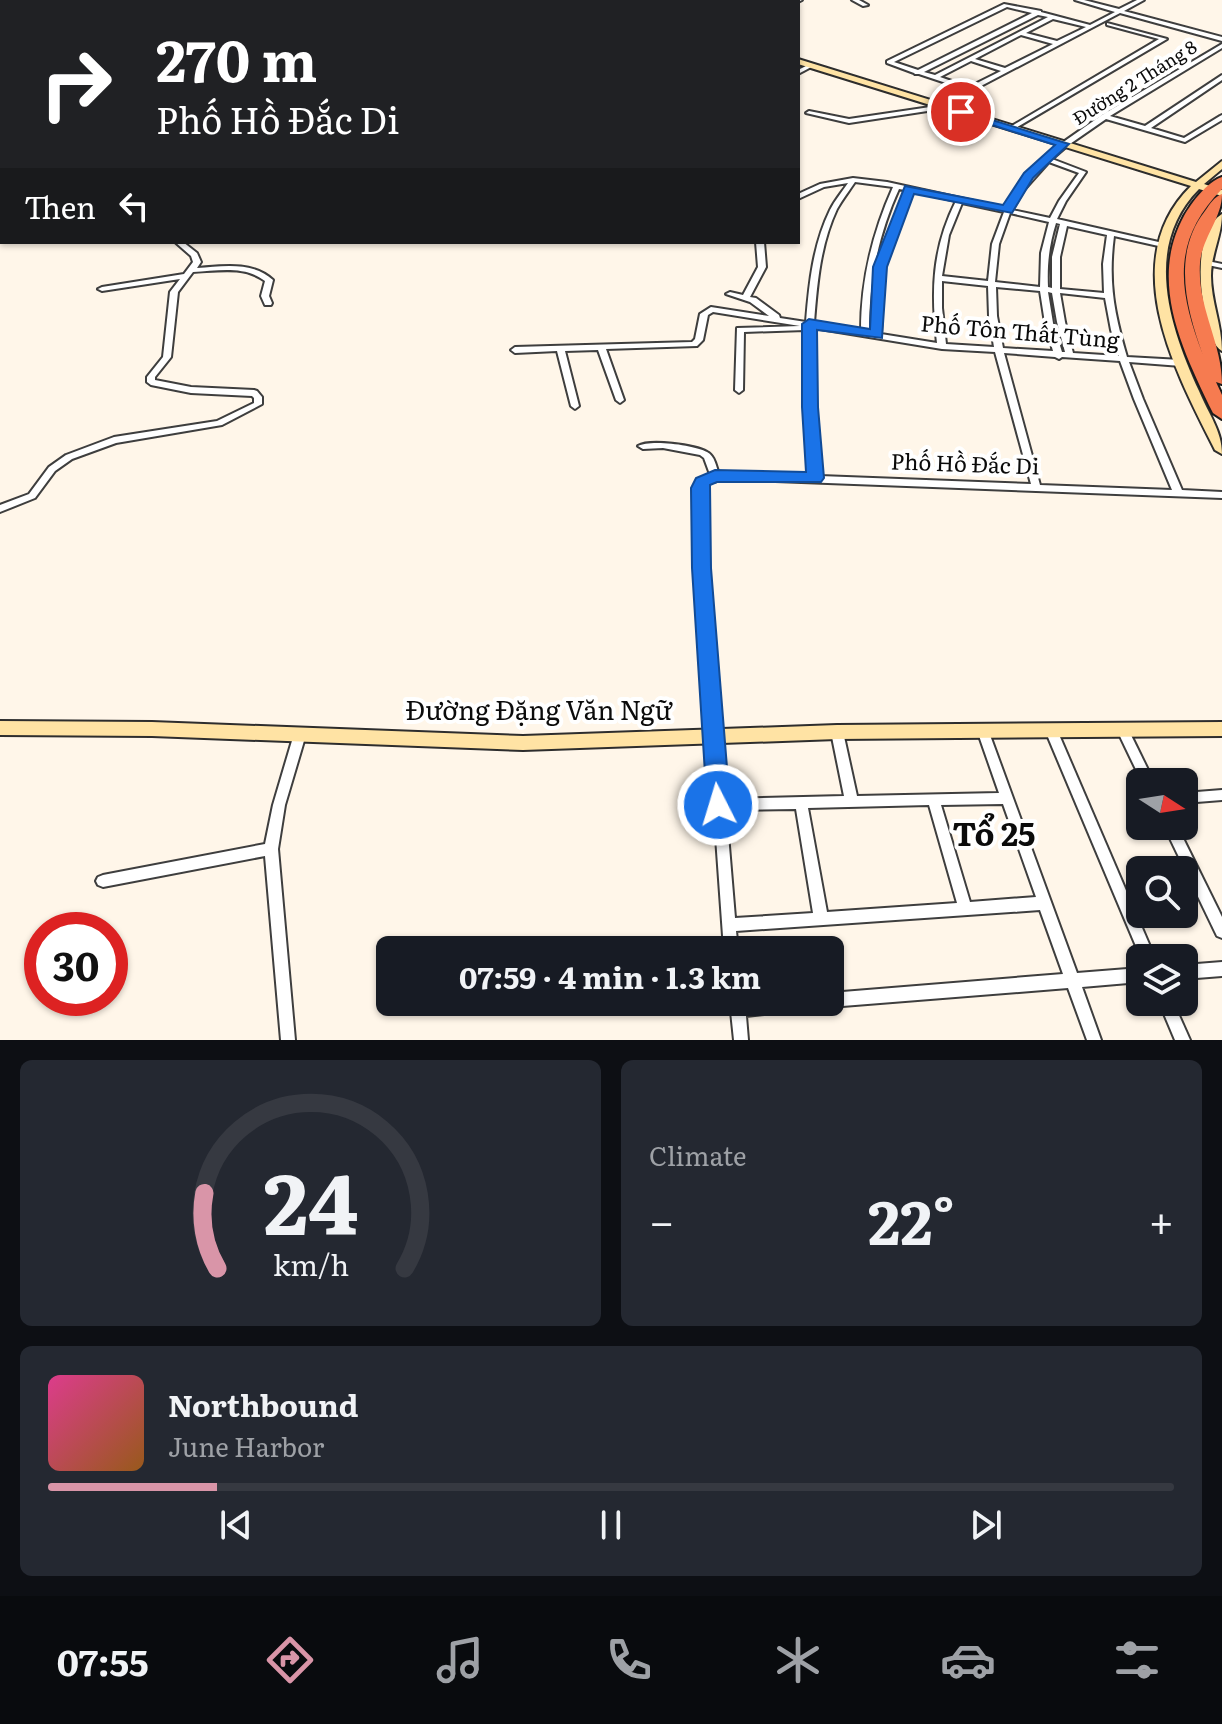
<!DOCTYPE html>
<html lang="en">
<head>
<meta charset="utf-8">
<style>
	body { margin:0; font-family:Literata,serif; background:#242831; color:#f1f3f6; height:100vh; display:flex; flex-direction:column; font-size:30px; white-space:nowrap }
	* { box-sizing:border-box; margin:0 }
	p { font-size:26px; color:#9ea1a6 }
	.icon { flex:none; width:44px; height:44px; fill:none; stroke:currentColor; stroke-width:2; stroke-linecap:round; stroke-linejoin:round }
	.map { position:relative; height:1040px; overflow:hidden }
	.drawer { display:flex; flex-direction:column; gap:20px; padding:20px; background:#0d0f14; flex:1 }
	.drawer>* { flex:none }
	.hud { position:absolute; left:0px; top:0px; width:800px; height:244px; box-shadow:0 2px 6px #0004; background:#202124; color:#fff; overflow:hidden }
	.needle { width:52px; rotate:102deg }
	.buttons { position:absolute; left:1126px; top:768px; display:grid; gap:16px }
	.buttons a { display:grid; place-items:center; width:72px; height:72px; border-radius:12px; background:#171b24; box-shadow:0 2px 6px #0004; font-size:40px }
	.speed { position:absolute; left:24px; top:912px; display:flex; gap:16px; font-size:40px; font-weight:700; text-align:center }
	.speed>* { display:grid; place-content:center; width:104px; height:104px; border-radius:50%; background:#171b24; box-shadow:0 2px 6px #0004; line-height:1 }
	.speed .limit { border:12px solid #d22; background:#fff; color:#111 }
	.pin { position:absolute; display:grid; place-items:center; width:68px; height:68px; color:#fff; margin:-34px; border:4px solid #fff; border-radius:50%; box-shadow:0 2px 8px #0007 }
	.me { position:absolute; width:88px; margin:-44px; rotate:355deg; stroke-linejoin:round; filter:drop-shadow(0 0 6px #0008) }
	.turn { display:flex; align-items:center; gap:28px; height:168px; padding:0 24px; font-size:36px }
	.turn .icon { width:104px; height:104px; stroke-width:2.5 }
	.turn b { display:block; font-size:56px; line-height:68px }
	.then { display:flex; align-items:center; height:76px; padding:0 24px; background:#0003; gap:16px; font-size:30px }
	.big { font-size:60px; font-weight:700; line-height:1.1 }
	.drawer .widget { flex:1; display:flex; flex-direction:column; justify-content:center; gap:12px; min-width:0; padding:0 28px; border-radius:12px; background:#242831 }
	.drawer .dial { align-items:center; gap:0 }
	.dial svg { height:208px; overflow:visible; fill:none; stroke:#363941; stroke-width:7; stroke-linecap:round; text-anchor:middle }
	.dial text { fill:#f1f3f6; stroke:none }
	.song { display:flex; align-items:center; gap:24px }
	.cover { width:96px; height:96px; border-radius:12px; background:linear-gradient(135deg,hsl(330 70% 55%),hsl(30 70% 35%)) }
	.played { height:8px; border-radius:4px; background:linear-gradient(90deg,#d995a8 15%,#363941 15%) }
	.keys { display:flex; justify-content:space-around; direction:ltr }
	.heat { display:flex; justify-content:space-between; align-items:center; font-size:44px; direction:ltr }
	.drawer .tiles { flex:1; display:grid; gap:20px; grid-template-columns:1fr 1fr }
	.widget:last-child { grid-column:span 2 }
	.trip { position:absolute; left:376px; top:936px; width:468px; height:80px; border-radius:12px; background:#171b24; box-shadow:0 2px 6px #0004; font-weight:700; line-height:80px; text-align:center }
	.tab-bar { display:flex; height:128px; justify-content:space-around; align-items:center; background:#090b0e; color:#9ea1a6 }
	.tab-bar .icon { width:56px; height:56px }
	.tab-bar .active { color:#d995a8 }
	.tab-bar b { font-size:36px; color:#f1f3f6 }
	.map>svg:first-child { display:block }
</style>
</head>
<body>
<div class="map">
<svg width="1222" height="1040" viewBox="0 0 1222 1040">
	<rect width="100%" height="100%" fill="#fff6e9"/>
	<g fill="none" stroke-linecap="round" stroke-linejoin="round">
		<defs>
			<g id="street">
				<path d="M718 0H726L729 2H721Z"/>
				<path d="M795 0H802L798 2H792Z"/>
				<path d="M852 0H859L868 5 863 6Z"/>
				<path d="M1075 0H1084L1119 9 1137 0H1144L1124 11 1222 37V41L1120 13 943 106H947V108L849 123 806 113 809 111 849 119 937 106V104L964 89 919 74H915L914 73 887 63V61L1004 4 1041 11V12L1090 25 1115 12ZM1007 7 1032 13 918 70 894 62ZM1038 15 1048 17 935 75 924 72ZM1053 19 1086 27 1057 41 1026 33ZM1021 35 1053 44 1005 68 975 59ZM971 61 1001 71 969 87 940 77Z"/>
				<path d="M1107 23 1167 39 1014 129H1010V127L1159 39 1107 25Z"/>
				<path d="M1222 44V48L1110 116 1145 126 1222 75V80L1151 128 1184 138 1220 116 1222 115V120L1185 142 1106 119 1067 146 1052 159 1086 172 1066 201 1057 219 1163 243 1167 245 1163 247 1114 236C1108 282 1114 313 1127 357L1181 360 1185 363 1181 366 1129 362 1143 399 1182 490 1222 492V498L724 479 706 484 704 495 706 568 725 799 844 796 831 732 833 729 837 727 841 729 843 732 857 796 999 793 977 730 979 727 983 725 987 727 1077 973 1140 968V982L1082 987 1101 1040H1087L1068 988 830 1007 825 1005 824 1002H830V993L1063 974 1040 910 736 931 738 950H724L714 809 712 805 713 802 696 568 694 495 699 480 711 477 704 458 700 455 663 448 643 449 638 446C650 439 695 445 707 452 715 456 716 467 719 474L724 473 810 476 806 406 805 330 744 332 743 390 739 393 735 390 737 328 800 326 713 312 708 315 703 340 697 346 606 349 624 400 620 403 616 400 598 350 565 351 579 406 575 409 571 406 557 351 515 353 511 350 515 347 692 342 695 339 700 314 711 307 769 316 750 302 726 294 730 292 743 295 758 267 756 242H764L766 267 750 297 756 298 779 315 780 318 806 322C809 284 813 245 830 210 835 200 842 192 848 183L824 187 798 199V194L820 184 853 178 887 182 1006 208 1018 188 1043 161V158L1047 157 1062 143 1102 115ZM1049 162 1079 173 1059 201 1050 218 1012 210 1024 190ZM855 182 893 187C872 234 861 280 861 331L814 323C817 285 820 245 837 209 842 200 849 191 855 182ZM899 189 905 190 876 267 873 332H869C869 281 878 235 899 189ZM912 191 956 201C932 249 931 291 937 343L881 334 884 267ZM962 203 1004 212 992 244 988 281 942 276 949 235ZM1010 213 1049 222 1041 253 1040 287 995 282 999 244ZM1056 223 1060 224 1052 257V288L1048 287C1047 265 1049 245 1056 223ZM1067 226 1107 235 1103 264 1104 293 1060 289V257ZM942 281 988 286 989 316 994 347 946 344 942 308ZM996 287 1040 291 1045 323 1053 351 1003 348 997 316ZM1048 292 1052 293 1057 322 1065 352H1062L1053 323ZM1060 293 1105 298 1111 330 1119 356 1073 353 1065 322ZM814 328 942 349 995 352 1031 484 820 476 815 406ZM1004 353 1055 357 1059 359 1062 357 1120 361 1134 399 1172 490 1040 485ZM1003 804 1036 897 970 902 941 805ZM929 805 957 903 827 912 808 808ZM796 809 813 913 735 918 726 810Z"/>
				<path d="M810 64 815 65 798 74V70Z"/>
				<path d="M2 77V81L0 82V78Z"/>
				<rect x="0" y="90" width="2" height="4"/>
				<rect x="0" y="133" width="2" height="4"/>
				<rect x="0" y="151" width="2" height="4"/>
				<path d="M175 242H183L197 253 201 262 197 268C223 266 252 261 273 280L269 296 272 303 271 305H265L261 296 265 281C244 265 217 271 193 272L178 292 171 357 155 377V380L191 387 254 390 257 391 262 397V404L222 425 116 443 72 459 55 471 35 498 0 512V505L29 494 49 467 66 455 114 437 217 421 254 403V398L252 396 191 393 151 385 147 382V377L163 357 170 292 180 279 102 291 98 289 102 287 184 274 193 262 191 256Z"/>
				<path d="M1203 260 1222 264V268L1203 264Z"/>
				<path d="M1051 725 1055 727 1057 730 1155 958H1141L1045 730 1047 727Z"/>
				<path d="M1123 725 1127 727 1154 782H1142L1117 730 1119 727Z"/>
				<path d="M300 729 304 731 306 734 285 805 278 849 295 1040H281L265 856 103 887 98 885 96 881 98 877 103 875 265 844 273 805 294 734 296 731Z"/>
				<path d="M1222 790V800L1184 803V793Z"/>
				<path d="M1164 826H1177L1222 917V938L1217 936Z"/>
				<path d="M1222 962V976L1184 979V965Z"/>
				<path d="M730 1002H815L813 1007 808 1009 746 1016 748 1040H734Z"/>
				<path d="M1159 1002H1173L1190 1040H1175Z"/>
			</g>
			<g id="secondary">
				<path d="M798 59 1196 182 1222 161V169L1204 184 1222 190V196L1199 189C1142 246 1170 328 1199 391 1208 413 1222 431 1222 454L1215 450C1176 373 1115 261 1191 186L798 64Z"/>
				<path d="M1222 214C1222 235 1211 254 1211 276 1211 302 1222 325 1222 351 1213 346 1211 333 1208 323 1199 295 1193 232 1222 214Z"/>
				<path d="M0 721 152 722 523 736 837 725 1222 722V736L837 739 523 750 152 736 0 735Z"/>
			</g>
			<path id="highway" d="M1222 177V189C1171 241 1178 290 1203 355 1186 309 1172 253 1205 211 1210 204 1214 197 1222 194 1222 218 1202 238 1200 263 1197 308 1222 342 1222 384L1216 382 1222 395V419L1213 413C1183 351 1148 282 1184 216 1192 202 1207 182 1222 177Z"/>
		</defs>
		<!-- street casing -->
		<use href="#street" stroke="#3e3e3e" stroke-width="4"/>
		<!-- secondary casing -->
		<use href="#secondary" stroke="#2d2d2d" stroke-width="4"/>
		<!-- highway casing -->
		<use href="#highway" stroke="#1c1c1c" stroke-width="4"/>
		<!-- street -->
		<use href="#street" fill="#fff" fill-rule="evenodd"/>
		<!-- secondary -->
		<use href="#secondary" fill="#ffe3a4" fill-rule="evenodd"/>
		<!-- highway -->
		<use href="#highway" fill="#f67b50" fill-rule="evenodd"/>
	</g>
	<!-- route -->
	<path fill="#1a73e8" stroke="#114b97" stroke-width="2" d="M957 109 1069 144 1033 178 1012 213 914 194 887 267 882 338 817 330 818 407 824 478 821 482H717L710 485 711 568 730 805 727 812 718 815 710 812 707 805 692 568 691 488 696 478 715 470 806 472 802 407V324L809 319 870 329 873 267 905 186 1003 205 1024 173 1055 145 957 114Z"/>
	<g text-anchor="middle" stroke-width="8" stroke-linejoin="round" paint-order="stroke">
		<!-- far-street labels -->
		<g font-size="18" fill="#0b0b0b" stroke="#fff">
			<text transform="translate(1135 83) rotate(-32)" y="6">Đường 2 Tháng 8</text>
		</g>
		<!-- street labels -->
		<g font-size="22" fill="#0b0b0b" stroke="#fff">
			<text transform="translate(1020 332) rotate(5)" y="8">Phố Tôn Thất Tùng</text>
			<text transform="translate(965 464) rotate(2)" y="8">Phố Hồ Đắc Di</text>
		</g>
		<!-- near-street labels -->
		<g font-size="26" fill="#0b0b0b" stroke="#fff">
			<text x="539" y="720">Đường Đặng Văn Ngữ</text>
		</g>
		<!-- near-quarter labels -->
		<g font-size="32" font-weight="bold" fill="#0b0b0b" stroke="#fff">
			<text x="994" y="846">Tổ 25</text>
		</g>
	</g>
</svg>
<div class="buttons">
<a><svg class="needle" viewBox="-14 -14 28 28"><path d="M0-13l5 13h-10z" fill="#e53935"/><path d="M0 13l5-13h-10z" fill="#9ea1a6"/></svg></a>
<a><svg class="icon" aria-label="search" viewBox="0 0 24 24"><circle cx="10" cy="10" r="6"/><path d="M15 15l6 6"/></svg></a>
<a><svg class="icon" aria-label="layers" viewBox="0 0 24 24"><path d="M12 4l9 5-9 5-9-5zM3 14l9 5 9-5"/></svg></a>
</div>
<div class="speed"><div class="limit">30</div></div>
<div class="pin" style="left:961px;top:112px;background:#d93025"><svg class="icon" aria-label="arrive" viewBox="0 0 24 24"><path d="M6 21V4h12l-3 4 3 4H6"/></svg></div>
<svg class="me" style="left:718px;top:805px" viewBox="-20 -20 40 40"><circle r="17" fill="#1a73e8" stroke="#fff" stroke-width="3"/><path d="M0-11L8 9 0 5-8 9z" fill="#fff"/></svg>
<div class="trip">07:59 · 4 min · 1.3 km</div>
<div class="hud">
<div class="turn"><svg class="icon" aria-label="right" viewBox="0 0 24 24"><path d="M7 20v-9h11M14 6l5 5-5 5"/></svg><div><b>270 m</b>Phố Hồ Đắc Di</div></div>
<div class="then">Then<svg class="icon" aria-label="left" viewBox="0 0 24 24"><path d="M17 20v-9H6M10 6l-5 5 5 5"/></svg></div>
</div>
</div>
<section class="drawer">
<div class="tiles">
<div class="widget dial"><svg viewBox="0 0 100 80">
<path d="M14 69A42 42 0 1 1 86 69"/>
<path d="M14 69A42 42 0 0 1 9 40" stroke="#d995a8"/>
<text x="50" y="56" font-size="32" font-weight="700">24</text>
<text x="50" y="72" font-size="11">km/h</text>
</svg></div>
<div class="widget"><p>Climate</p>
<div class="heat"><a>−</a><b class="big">22°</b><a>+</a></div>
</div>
<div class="widget">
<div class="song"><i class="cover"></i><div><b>Northbound</b><p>June Harbor</p></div></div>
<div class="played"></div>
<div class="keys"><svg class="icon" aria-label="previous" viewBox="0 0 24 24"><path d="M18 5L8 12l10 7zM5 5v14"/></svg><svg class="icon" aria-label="pause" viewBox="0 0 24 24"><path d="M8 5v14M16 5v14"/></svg><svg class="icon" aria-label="next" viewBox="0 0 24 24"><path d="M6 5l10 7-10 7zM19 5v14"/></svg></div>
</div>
</div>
</section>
<nav class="tab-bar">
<b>07:55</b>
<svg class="icon active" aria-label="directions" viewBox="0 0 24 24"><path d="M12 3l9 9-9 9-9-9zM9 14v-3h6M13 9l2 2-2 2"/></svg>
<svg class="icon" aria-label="music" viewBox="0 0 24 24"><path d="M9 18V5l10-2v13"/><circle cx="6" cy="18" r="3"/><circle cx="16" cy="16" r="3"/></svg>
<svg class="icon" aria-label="phone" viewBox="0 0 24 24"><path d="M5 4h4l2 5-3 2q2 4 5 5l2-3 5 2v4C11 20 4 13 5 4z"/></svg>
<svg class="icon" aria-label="climate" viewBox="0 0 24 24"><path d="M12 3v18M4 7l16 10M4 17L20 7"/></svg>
<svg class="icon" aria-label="car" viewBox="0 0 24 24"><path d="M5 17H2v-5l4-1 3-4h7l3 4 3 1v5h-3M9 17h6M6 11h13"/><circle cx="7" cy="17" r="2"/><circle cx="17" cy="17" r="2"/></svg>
<svg class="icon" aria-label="filters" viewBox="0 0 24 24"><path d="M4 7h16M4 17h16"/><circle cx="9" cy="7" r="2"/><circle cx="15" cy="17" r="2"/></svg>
</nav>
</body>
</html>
